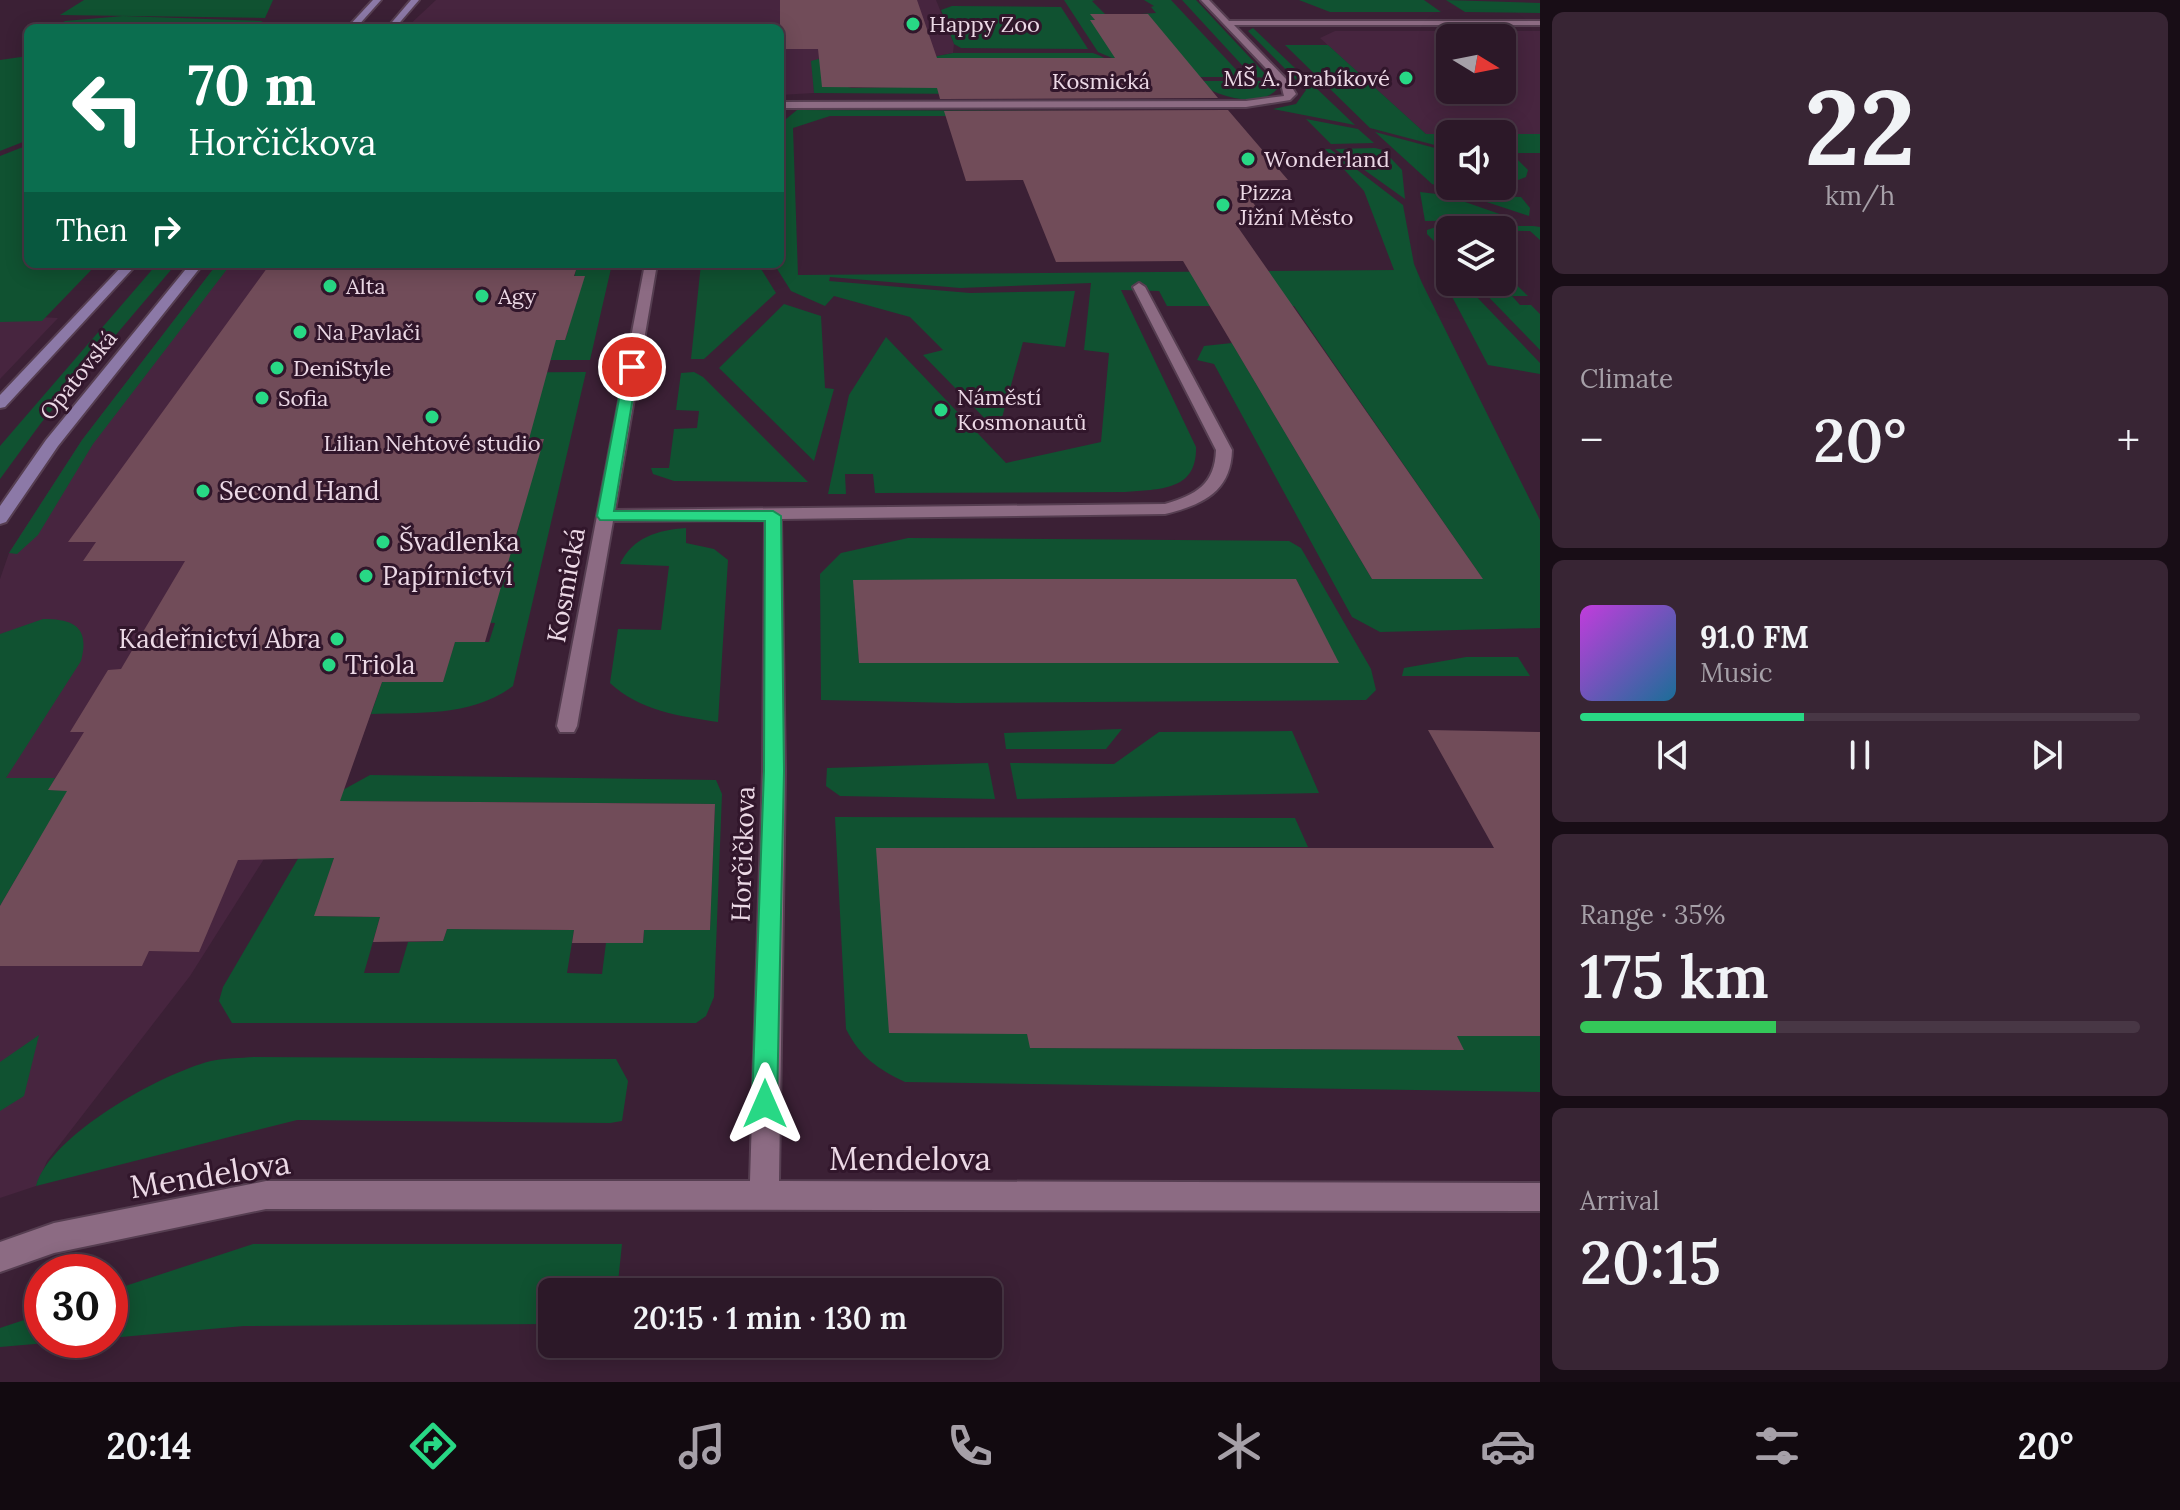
<!DOCTYPE html>
<html lang="en">
<head>
<meta charset="utf-8">
<style>
	body { margin:0; font-family:Lora,serif; background:#382534; color:#f1f3f6; height:100vh; display:flex; flex-direction:column; font-size:30px; white-space:nowrap }
	* { box-sizing:border-box; margin:0 }
	p { font-size:26px; color:#a6a0a8 }
	.icon { flex:none; width:44px; height:44px; fill:none; stroke:currentColor; stroke-width:2; stroke-linecap:round; stroke-linejoin:round }
	.map { position:relative; flex:1; overflow:hidden }
	.panel { display:flex; flex-direction:column; gap:12px; padding:12px; background:#180d16; width:640px }
	.panel>* { flex:none }
	.banner { position:absolute; left:24px; top:24px; width:760px; height:244px; border-radius:12px; box-shadow:0 4px 20px #0003,0 0 0 2px #483745; background:#0b6e4f; color:#fff; overflow:hidden }
	.needle { width:52px; rotate:100deg }
	.controls { position:absolute; left:1436px; top:24px; display:grid; gap:16px }
	.controls a { display:grid; place-items:center; width:80px; height:80px; border-radius:12px; background:#2c1828; box-shadow:0 4px 20px #0003,0 0 0 2px #483745; font-size:40px }
	.speed { position:absolute; left:24px; top:1254px; display:flex; gap:16px; font-size:40px; font-weight:700; text-align:center }
	.speed>* { display:grid; place-content:center; width:104px; height:104px; border-radius:50%; background:#2c1828; box-shadow:0 4px 20px #0003,0 0 0 2px #483745; line-height:1 }
	.speed .limit { border:12px solid #d22; background:#fff; color:#111 }
	.pin { position:absolute; display:grid; place-items:center; width:68px; height:68px; color:#fff; margin:-34px; border:4px solid #fff; border-radius:50%; box-shadow:0 2px 8px #0007 }
	.me { position:absolute; width:88px; margin:-44px; rotate:0deg; stroke-linejoin:round; filter:drop-shadow(0 0 6px #0008) }
	.turn { display:flex; align-items:center; gap:28px; height:168px; padding:0 32px; font-size:36px }
	.turn .icon { width:104px; height:104px; stroke-width:2.5 }
	.turn b { display:block; font-size:56px; line-height:68px }
	.then { display:flex; align-items:center; height:76px; padding:0 32px; background:#0003; gap:16px; font-size:30px }
	.big { font-size:60px; font-weight:600; line-height:1.1 }
	.panel .card { flex:1; display:flex; flex-direction:column; justify-content:center; gap:12px; min-width:0; padding:0 28px; border-radius:12px; background:#382534 }
	.panel .dial { align-items:center; gap:0 }
	.dial b { font-size:104px; line-height:1 }
	.song { display:flex; align-items:center; gap:24px }
	.cover { width:96px; height:96px; border-radius:12px; background:linear-gradient(135deg,hsl(290 70% 55%),hsl(200 70% 35%)) }
	.played { height:8px; border-radius:4px; background:linear-gradient(90deg,#28d885 40%,#483745 40%) }
	.keys { display:flex; justify-content:space-around; direction:ltr }
	.heat { display:flex; justify-content:space-between; align-items:center; font-size:44px; direction:ltr }
	.charge { height:12px; border-radius:6px; background:linear-gradient(90deg,#34c759 35%,#483745 0) }
	.trip { position:absolute; left:538px; top:1278px; width:464px; height:80px; border-radius:12px; background:#2c1828; box-shadow:0 4px 20px #0003,0 0 0 2px #483745; font-weight:600; line-height:80px; text-align:center }
	.tab-bar { display:flex; height:128px; justify-content:space-around; align-items:center; background:#120a10; color:#a6a0a8 }
	.tab-bar .icon { width:56px; height:56px }
	.tab-bar .selected { color:#28d885 }
	.tab-bar b { font-size:36px; color:#f1f3f6 }
	main { display:flex; flex:1; min-height:0 }
	.map>svg:first-child { display:block }
</style>
</head>
<body>
<main>
<div class="map">
<svg width="1540" height="1382" viewBox="0 0 1540 1382">
	<rect width="100%" height="100%" fill="#3b2035"/>
	<!-- built -->
	<g fill="#47253f" fill-rule="evenodd">
		<path d="M436 0H936L954 44 953 53 927 58 812 61 814 93 780 95V28H406Z"/>
		<path d="M1335 31H1540V134H1426L1320 38ZM1450 38H1502V90H1450Z"/>
		<path d="M217 264H478L310 682H382L358 749 327 759 190 976 47 1161 36 1186 0 1198V579L9 553 82 440Z"/>
		<path d="M0 315 58 318 0 379Z"/>
	</g>
	<!-- green -->
	<g fill="#105231" fill-rule="evenodd">
		<path d="M84 0H273L265 18 60 15Z"/>
		<path d="M1064 0H1095L1092 1 1105 14H1091L1095 20H1147L1141 14 1156 13 1151 7 1154 6 1144 0H1171L1243 77H1157L1098 52Z"/>
		<path d="M1182 0H1196L1269 78 1253 77Z"/>
		<path d="M1299 0H1424L1441 12H1330Z"/>
		<path d="M1446 0 1540 3V13L1465 12Z"/>
		<path d="M952 6 1061 7 1088 49 961 48 954 44 941 10Z"/>
		<path d="M123 16 261 21 265 23 258 28H52L65 21Z"/>
		<path d="M1253 28 1355 125 1273 109 1296 104 1306 90 1248 31Z"/>
		<path d="M1285 45H1328L1426 134H1450V149L1370 128Z"/>
		<path d="M953 53H1093C1115 60 1120 75 1130 95L814 93 811 61 822 58H927ZM963 58H1105L1123 83 848 88Z"/>
		<path d="M28 56V140L0 151V60Z"/>
		<path d="M1193 81H1272L1277 89C1258 111 1213 94 1193 81Z"/>
		<path d="M797 110 1102 111 1060 116H830L793 128 798 275 1394 270 1364 191 1325 149H1330L1403 205 1414 264 1422 283 1540 520V628L1380 632 1352 617 1214 364 1197 360 1204 346 1232 343 1372 579 1482 578 1294 306H1167L1159 291 1121 290 1196 447C1197 491 1160 489 1125 492L875 493 873 474H845L846 494H828L849 395 886 337 1006 463 1101 442 1109 353 1084 350 1091 283 960 288 830 277 829 281 970 293 1075 291 1065 347 1023 342 998 432 923 355 943 350 910 317 834 296 825 306 791 291 774 264H780V124Z"/>
		<path d="M1306 119 1358 129 1374 143 1331 144Z"/>
		<path d="M1375 132 1450 152V186H1473L1485 196 1521 197 1530 208 1529 216 1432 184Z"/>
		<path d="M1502 134H1540V153H1511L1528 170 1526 177 1518 180 1502 168Z"/>
		<path d="M28 145V264H97L42 321 0 322V156Z"/>
		<path d="M1375 148 1383 150 1402 170 1405 199 1335 149Z"/>
		<path d="M1420 192 1445 195 1517 220 1425 221Z"/>
		<path d="M1439 226H1533L1540 227V240L1530 231 1450 230V257L1427 234V230Z"/>
		<path d="M157 264H176L41 423 0 479V446Z"/>
		<path d="M217 264H231L93 444 38 535 17 554 9 553 82 440Z"/>
		<path d="M566 264H612L590 360H537L544 340H565L568 331 576 267H565Z"/>
		<path d="M701 264H758L776 293 704 359H691Z"/>
		<path d="M1502 271 1528 296H1512L1520 305H1531L1540 314V350L1474 282H1502Z"/>
		<path d="M1451 287H1461L1473 293 1540 363V374L1488 365 1448 289Z"/>
		<path d="M784 304 821 316 825 388 834 389 814 461 719 368Z"/>
		<path d="M586 372 513 686C471 717 420 712 371 714L382 682H442L455 642H489L495 623 478 622 486 537H516L520 522H505L511 451H540L544 439H529L532 426 438 373Z"/>
		<path d="M694 372 703 377 808 482 674 481 653 474 651 468H669L674 429 697 428 699 411 676 410 681 373Z"/>
		<path d="M686 528V543L714 549 728 560 718 722C679 716 640 711 610 683L618 629 661 630 669 566 620 564C633 537 658 530 686 528Z"/>
		<path d="M908 538 1289 541 1301 548 1371 669 1376 690 1366 700 957 703 821 700 820 574 841 553ZM1296 579 1338 663H859L854 580Z"/>
		<path d="M43 619C74 619 90 627 81 661L6 778H55L49 790 98 791 64 854 31 853 0 906V634Z"/>
		<path d="M1466 657H1518L1530 676H1402L1404 668Z"/>
		<path d="M1122 729 1106 749H1006L1004 733Z"/>
		<path d="M1292 731 1319 793 1017 799 1010 763 1114 764 1159 732Z"/>
		<path d="M988 763 995 799 840 796 826 786 827 768Z"/>
		<path d="M370 775 716 780 722 794 714 997 706 1016 696 1023H232L219 1001 223 987 327 809 341 791ZM344 801 715 804 710 930H644L643 943H606L602 974 567 973 574 930 447 929 443 941 408 942 399 973H364L380 917 315 916 334 858H323Z"/>
		<path d="M835 817 1295 818 1308 847 876 848 1027 1034 1031 1048 1463 1050 1457 1036H1540V1092L905 1082C878 1069 860 1057 846 1029Z"/>
		<path d="M39 1035 24 1096 0 1111V1062Z"/>
		<path d="M254 1057 616 1059 628 1081 622 1121 610 1123 297 1120 36 1186C50 1135 160 1074 211 1061 225 1058 240 1058 254 1057Z"/>
		<path d="M253 1244H622L617 1292H552V1324L244 1326 110 1338V1291Z"/>
		<path d="M42 1314V1340H81L0 1347V1328Z"/>
	</g>
	<!-- building -->
	<g fill="#714c59">
		<path d="M780 0H917L937 58H1115L1090 20H1095L1090 14H1148L1218 98 940 99 937 88 822 87 818 49H780Z"/>
		<path d="M1228 110 1288 180 1236 181 1268 222 1235 223 1483 579H1372L1183 261 1056 262 1023 180 966 181 944 111Z"/>
		<path d="M270 264H566L565 267H577L574 276H585L565 340H556L529 439H544L485 642H455L443 682H382L340 801 715 804 710 930H644L643 943H572L574 930 447 929 443 941 373 942 380 917 314 916 334 858 238 860 199 952 149 951 142 966H0V906L67 791 48 790 84 732H70L108 670 121 669 185 561H83L96 542H68Z"/>
		<path d="M1001 579H1296L1339 663H859L853 580Z"/>
		<path d="M1428 730 1540 732V1036H1457L1464 1050 1253 1049 1030 1048 1027 1034 889 1033 876 848H1494Z"/>
	</g>
	<g fill="none" stroke-linecap="round" stroke-linejoin="round">
		<defs>
			<g id="street">
				<path d="M1201 0H1209L1229 21H1540V25H1234L1288 81 1296 94 1290 100 1246 107 780 108V102L1246 101 1284 96 1281 84Z"/>
				<path d="M645 264H657L615 510 1165 504C1196 495 1215 484 1216 450L1133 287 1139 283 1145 287 1232 450C1231 492 1202 505 1165 514L781 519 785 771 779 1181 1540 1183V1211L266 1209 54 1253 0 1272V1242L54 1223 266 1181H750L763 771 765 520 613 521 577 726 574 732H560L557 726Z"/>
			</g>
			<g id="secondary">
				<path d="M373 0H381L356 28H347Z"/>
				<path d="M411 0H419L395 28H387Z"/>
				<path d="M124 264H137L5 407 0 408V395Z"/>
				<path d="M190 264H203L58 446 6 522 0 524V506L46 440Z"/>
			</g>
		</defs>
		<!-- street casing -->
		<use href="#street" stroke="#563e51" stroke-width="4"/>
		<!-- secondary casing -->
		<use href="#secondary" stroke="#563e51" stroke-width="4"/>
		<!-- street -->
		<use href="#street" fill="#8c6b83" fill-rule="evenodd"/>
		<!-- secondary -->
		<use href="#secondary" fill="#8c79a7" fill-rule="evenodd"/>
	</g>
	<!-- route -->
	<path fill="#28d885" stroke="#1a8c56" stroke-width="2" d="M632 363 638 367 614 511H773L781 516 784 771 777 1104 773 1113 765 1116 756 1113 752 1104 764 771 765 521 600 520 597 516 625 367Z"/>
	<!-- markers -->
	<g fill="#28d885" stroke="#31162b" stroke-width="3">
		<circle cx="913" cy="24" r="8"/>
		<circle cx="1406" cy="78" r="8"/>
		<circle cx="1248" cy="159" r="8"/>
		<circle cx="1223" cy="205" r="8"/>
		<circle cx="330" cy="286" r="8"/>
		<circle cx="482" cy="296" r="8"/>
		<circle cx="300" cy="332" r="8"/>
		<circle cx="277" cy="368" r="8"/>
		<circle cx="262" cy="398" r="8"/>
		<circle cx="941" cy="410" r="8"/>
		<circle cx="432" cy="417" r="8"/>
		<circle cx="203" cy="491" r="8"/>
		<circle cx="383" cy="542" r="8"/>
		<circle cx="366" cy="576" r="8"/>
		<circle cx="337" cy="639" r="8"/>
		<circle cx="329" cy="665" r="8"/>
	</g>
	<g text-anchor="middle" stroke-width="6" stroke-linejoin="round" paint-order="stroke">
		<!-- far-poi labels -->
		<g font-size="22" fill="#ecd9e6" stroke="#31162b" text-anchor="start">
			<text x="929" y="32">Happy Zoo</text>
			<text x="1390" y="86" text-anchor="end">MŠ A. Drabíkové</text>
			<text x="1264" y="167">Wonderland</text>
			<text x="1239" y="200">Pizza<tspan x="1239" dy="25">Jižní Město</tspan></text>
			<text x="346" y="294">Alta</text>
			<text x="498" y="304">Agy</text>
			<text x="316" y="340">Na Pavlači</text>
			<text x="293" y="376">DeniStyle</text>
			<text x="957" y="405">Náměstí<tspan x="957" dy="25">Kosmonautů</tspan></text>
			<text x="278" y="406">Sofia</text>
			<text x="432" y="451" text-anchor="middle">Lilian Nehtové studio</text>
		</g>
		<!-- far-street labels -->
		<g font-size="22" fill="#ecd9e6" stroke="#31162b">
			<text x="1101" y="89">Kosmická</text>
			<text transform="translate(78 375) rotate(-51)" y="8">Opatovská</text>
		</g>
		<!-- poi labels -->
		<g font-size="26" fill="#ecd9e6" stroke="#31162b" text-anchor="start">
			<text x="219" y="500">Second Hand</text>
			<text x="399" y="551">Švadlenka</text>
			<text x="382" y="585">Papírnictví</text>
			<text x="321" y="648" text-anchor="end">Kadeřnictví Abra</text>
			<text x="345" y="674">Triola</text>
		</g>
		<!-- street labels -->
		<g font-size="26" fill="#ecd9e6" stroke="#31162b">
			<text transform="translate(566 585) rotate(-80)" y="9">Kosmická</text>
			<text transform="translate(743 854) rotate(-88)" y="9">Horčičkova</text>
		</g>
		<!-- near-street labels -->
		<g font-size="32" fill="#ecd9e6" stroke="#31162b">
			<text x="910" y="1170">Mendelova</text>
			<text transform="translate(210 1175) rotate(-9)" y="11">Mendelova</text>
		</g>
	</g>
</svg>
<div class="controls">
<a><svg class="needle" viewBox="-14 -14 28 28"><path d="M0-13l5 13h-10z" fill="#e53935"/><path d="M0 13l5-13h-10z" fill="#a6a0a8"/></svg></a>
<a><svg class="icon" aria-label="sound" viewBox="0 0 24 24"><path d="M4 9h4l5-4v14l-5-4H4zM17 9q2 3 0 6"/></svg></a>
<a><svg class="icon" aria-label="layers" viewBox="0 0 24 24"><path d="M12 4l9 5-9 5-9-5zM3 14l9 5 9-5"/></svg></a>
</div>
<div class="speed"><div class="limit">30</div></div>
<div class="pin" style="left:632px;top:367px;background:#d93025"><svg class="icon" aria-label="arrive" viewBox="0 0 24 24"><path d="M6 21V4h12l-3 4 3 4H6"/></svg></div>
<svg class="me" style="left:765px;top:1104px" viewBox="-20 -20 40 40"><path d="M0-17L14 15 0 8-14 15z" fill="#28d885" stroke="#fff" stroke-width="4"/></svg>
<div class="trip">20:15 · 1 min · 130 m</div>
<div class="banner">
<div class="turn"><svg class="icon" aria-label="left" viewBox="0 0 24 24"><path d="M17 20v-9H6M10 6l-5 5 5 5"/></svg><div><b>70 m</b>Horčičkova</div></div>
<div class="then">Then<svg class="icon" aria-label="right" viewBox="0 0 24 24"><path d="M7 20v-9h11M14 6l5 5-5 5"/></svg></div>
</div>
</div>
<section class="panel">
<div class="card dial"><b>22</b><p>km/h</p></div>
<div class="card"><p>Climate</p>
<div class="heat"><a>−</a><b class="big">20°</b><a>+</a></div>
</div>
<div class="card">
<div class="song"><i class="cover"></i><div><b>91.0 FM</b><p>Music</p></div></div>
<div class="played"></div>
<div class="keys"><svg class="icon" aria-label="previous" viewBox="0 0 24 24"><path d="M18 5L8 12l10 7zM5 5v14"/></svg><svg class="icon" aria-label="pause" viewBox="0 0 24 24"><path d="M8 5v14M16 5v14"/></svg><svg class="icon" aria-label="next" viewBox="0 0 24 24"><path d="M6 5l10 7-10 7zM19 5v14"/></svg></div>
</div>
<div class="card"><p>Range · 35%</p><b class="big">175 km</b><div class="charge"></div></div>
<div class="card"><p>Arrival</p><b class="big">20:15</b></div>
</section>
</main>
<nav class="tab-bar">
<b>20:14</b>
<svg class="icon selected" aria-label="directions" viewBox="0 0 24 24"><path d="M12 3l9 9-9 9-9-9zM9 14v-3h6M13 9l2 2-2 2"/></svg>
<svg class="icon" aria-label="music" viewBox="0 0 24 24"><path d="M9 18V5l10-2v13"/><circle cx="6" cy="18" r="3"/><circle cx="16" cy="16" r="3"/></svg>
<svg class="icon" aria-label="phone" viewBox="0 0 24 24"><path d="M5 4h4l2 5-3 2q2 4 5 5l2-3 5 2v4C11 20 4 13 5 4z"/></svg>
<svg class="icon" aria-label="climate" viewBox="0 0 24 24"><path d="M12 3v18M4 7l16 10M4 17L20 7"/></svg>
<svg class="icon" aria-label="car" viewBox="0 0 24 24"><path d="M5 17H2v-5l4-1 3-4h7l3 4 3 1v5h-3M9 17h6M6 11h13"/><circle cx="7" cy="17" r="2"/><circle cx="17" cy="17" r="2"/></svg>
<svg class="icon" aria-label="filters" viewBox="0 0 24 24"><path d="M4 7h16M4 17h16"/><circle cx="9" cy="7" r="2"/><circle cx="15" cy="17" r="2"/></svg>
<b>20°</b>
</nav>
</body>
</html>
